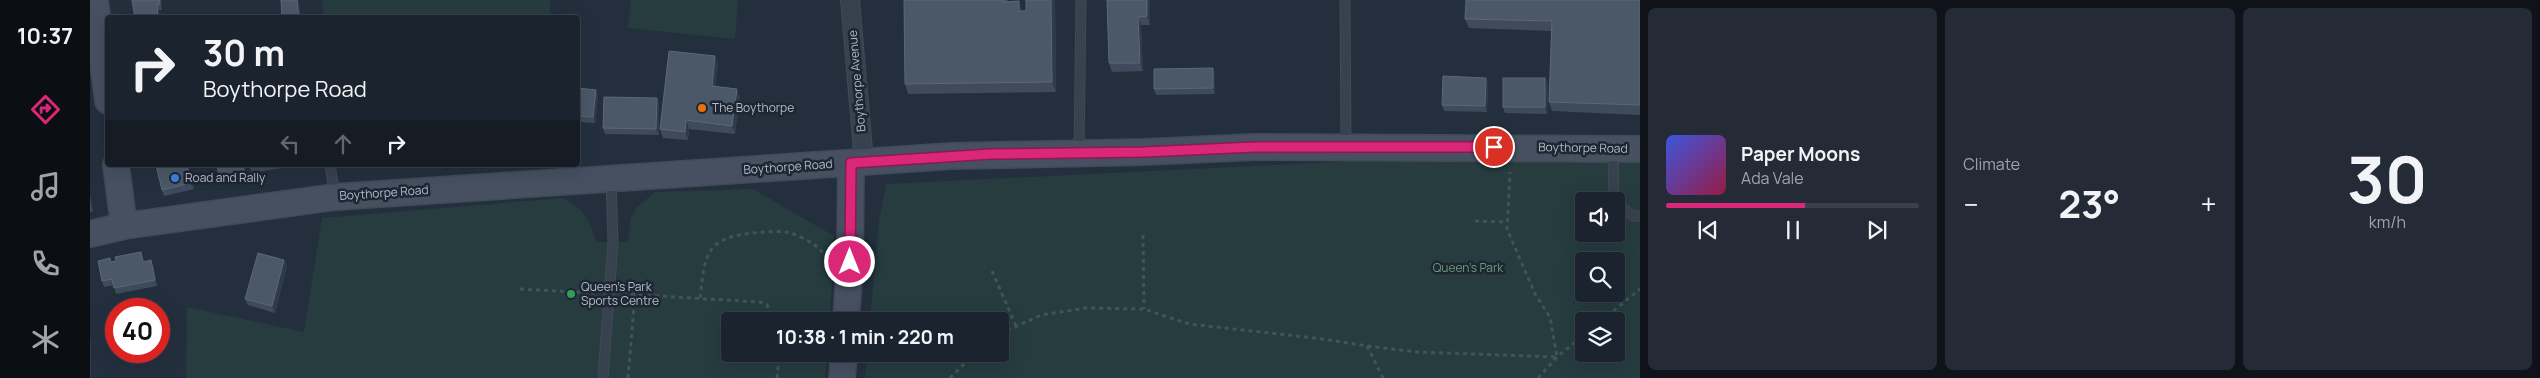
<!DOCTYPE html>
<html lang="en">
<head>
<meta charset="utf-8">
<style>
	body { margin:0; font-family:Manrope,sans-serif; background:#242b36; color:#f1f3f6; height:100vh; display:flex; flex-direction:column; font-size:19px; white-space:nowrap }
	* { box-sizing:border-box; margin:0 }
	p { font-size:16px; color:#a0a4aa }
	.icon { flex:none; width:28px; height:28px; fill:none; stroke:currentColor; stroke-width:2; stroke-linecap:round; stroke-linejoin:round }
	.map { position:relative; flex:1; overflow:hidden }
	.drawer { display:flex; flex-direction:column; gap:8px; padding:8px; background:#0f1319; width:900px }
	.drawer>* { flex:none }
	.guide { position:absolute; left:15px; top:15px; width:475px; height:152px; border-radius:5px; box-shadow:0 5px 20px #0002,0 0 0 1px #39404a; background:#1b232e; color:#f1f3f6; overflow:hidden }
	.tools { position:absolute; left:1485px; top:192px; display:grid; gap:10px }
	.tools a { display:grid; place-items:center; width:50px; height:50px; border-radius:5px; background:#1b232e; box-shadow:0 5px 20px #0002,0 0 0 1px #39404a; font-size:25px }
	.speed { position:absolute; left:15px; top:298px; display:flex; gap:10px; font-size:25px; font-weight:700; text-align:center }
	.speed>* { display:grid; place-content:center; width:65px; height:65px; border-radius:50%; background:#1b232e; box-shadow:0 5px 20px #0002,0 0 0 1px #39404a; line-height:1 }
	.speed .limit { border:8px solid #d22; background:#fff; color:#111 }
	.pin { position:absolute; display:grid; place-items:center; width:42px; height:42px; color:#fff; margin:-21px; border:2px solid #fff; border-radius:50%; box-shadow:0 1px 5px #0007 }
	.me { position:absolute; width:55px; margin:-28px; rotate:0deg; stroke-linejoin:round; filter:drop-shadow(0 0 4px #0008) }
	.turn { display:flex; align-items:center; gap:18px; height:105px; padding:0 15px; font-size:22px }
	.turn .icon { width:65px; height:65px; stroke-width:2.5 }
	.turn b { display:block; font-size:35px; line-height:42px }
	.lanes { display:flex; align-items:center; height:48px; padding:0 15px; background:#0003; justify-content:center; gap:25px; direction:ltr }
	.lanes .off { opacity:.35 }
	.big { font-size:38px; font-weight:700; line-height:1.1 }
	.drawer .widget { flex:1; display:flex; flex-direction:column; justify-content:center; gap:8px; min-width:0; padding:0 18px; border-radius:8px; background:#242b36 }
	.drawer .dial { align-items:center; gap:0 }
	.dial b { font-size:65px; line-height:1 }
	.song { display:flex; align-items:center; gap:15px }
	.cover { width:60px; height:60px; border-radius:8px; background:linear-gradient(135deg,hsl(230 70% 55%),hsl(340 70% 35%)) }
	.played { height:5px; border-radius:2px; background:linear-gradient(90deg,#db2777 55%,#39404a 55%) }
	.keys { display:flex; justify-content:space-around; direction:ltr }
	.heat { display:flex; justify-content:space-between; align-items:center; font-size:28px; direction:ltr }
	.drawer .tiles { flex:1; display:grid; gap:8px; grid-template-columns:repeat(3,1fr) }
	.trip { position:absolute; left:631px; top:312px; width:288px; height:50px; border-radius:5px; background:#1b232e; box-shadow:0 5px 20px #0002,0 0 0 1px #39404a; font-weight:700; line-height:50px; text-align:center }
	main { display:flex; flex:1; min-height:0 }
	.tab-bar { display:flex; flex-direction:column; width:90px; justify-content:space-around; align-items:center; background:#0b0e12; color:#a0a4aa }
	.tab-bar .icon { width:35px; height:35px }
	.tab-bar .selected { color:#db2777 }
	.tab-bar b { font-size:22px; color:#f1f3f6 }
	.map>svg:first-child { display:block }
</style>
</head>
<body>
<main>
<nav class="tab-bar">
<b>10:37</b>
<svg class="icon selected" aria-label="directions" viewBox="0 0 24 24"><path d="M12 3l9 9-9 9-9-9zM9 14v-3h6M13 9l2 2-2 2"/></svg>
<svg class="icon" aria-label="music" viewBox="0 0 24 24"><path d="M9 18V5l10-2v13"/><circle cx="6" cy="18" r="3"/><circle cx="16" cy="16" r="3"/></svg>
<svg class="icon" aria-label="phone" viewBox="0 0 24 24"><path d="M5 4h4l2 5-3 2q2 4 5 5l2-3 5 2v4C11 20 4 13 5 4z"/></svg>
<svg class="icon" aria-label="climate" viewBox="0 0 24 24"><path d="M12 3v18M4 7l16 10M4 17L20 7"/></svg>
</nav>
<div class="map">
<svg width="1550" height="378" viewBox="0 0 1550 378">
	<rect width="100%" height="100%" fill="#242f3e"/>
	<!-- green -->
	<g fill="#263c3f" fill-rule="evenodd">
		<path d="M232 0H460V17H234Z"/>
		<path d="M541 0H648L645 39 538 28Z"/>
		<path d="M1368 156 1550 158V378H775L777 354H910V321H780L789 221 796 184ZM1494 201H1526V234H1494ZM1494 261H1526V294H1494ZM1494 321H1526V354H1494Z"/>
		<path d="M663 189 744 236 740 321H640V354H737L735 378H96L97 307 214 332 232 218 473 198C495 210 499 218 506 242H538L541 218 547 207 565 192Z"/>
	</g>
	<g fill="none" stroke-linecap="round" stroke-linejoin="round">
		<defs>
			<g id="lane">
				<path d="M1255 0 1256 145"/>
				<path d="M989 152 991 0"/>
				<path d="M1523 152 1524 201"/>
				<path d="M240 165 245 196"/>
				<path d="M1526 203 1543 216H1550"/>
				<path d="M513 378 523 242 521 181"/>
			</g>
			<path id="street" d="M760 0 774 162"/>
			<g id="secondary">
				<path d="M5 0 18 101"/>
				<path d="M26 165 34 226"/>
				<path d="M0 234 34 226 245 197 862 156 1054 152 1165 147 1550 149"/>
				<path d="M756 321 760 262 761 163"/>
				<path d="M752 378 754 354"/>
			</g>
		</defs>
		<!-- lane casing -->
		<use href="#lane" stroke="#414a57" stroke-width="11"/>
		<!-- street casing -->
		<use href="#street" stroke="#414a57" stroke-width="20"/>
		<!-- secondary casing -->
		<use href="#secondary" stroke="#414a57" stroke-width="28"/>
		<!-- path -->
		<g stroke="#3f5557" stroke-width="3" stroke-dasharray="4 4" stroke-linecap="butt">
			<path d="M1385 221 1417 222"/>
			<path d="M1053 235 1054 309"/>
			<path d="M902 271 926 326"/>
			<path d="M430 289 504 293"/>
			<path d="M533 294 670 302 677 305 679 312 678 321"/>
			<path d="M610 298C615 256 614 238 663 233 675 232 689 230 701 233 709 236 720 241 726 246 730 249 732 253 737 256"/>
			<path d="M1511 321 1550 289"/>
			<path d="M910 334 951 315 996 308 1054 309 1099 324 1233 339 1277 346 1327 352 1467 357 1460 317 1445 294 1417 229 1420 172"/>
			<path d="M1277 346 1293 378"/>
			<path d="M538 378 545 295"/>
			<path d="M687 378 689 354"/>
			<path d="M860 378 884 354"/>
			<path d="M1448 378 1467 357 1494 335"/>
		</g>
		<!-- lane -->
		<use href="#lane" stroke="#38414e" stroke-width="9"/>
		<!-- street -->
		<use href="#street" stroke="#38414e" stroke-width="18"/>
		<!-- secondary -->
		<use href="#secondary" stroke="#465061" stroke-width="25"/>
	</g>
	<!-- wall -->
	<g fill="#3f4b5c">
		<path d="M42 0H71L72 10H69Z"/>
		<path d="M814 0H918V2L933 11H936V0H965L966 92 818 94 815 84Z"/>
		<path d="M1017 0H1060V25H1051L1053 71 1022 72 1019 63Z"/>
		<path d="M1550 0V115L1462 111 1459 102 1461 31 1379 28 1375 19Z"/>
		<path d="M628 64 625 86 650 97 645 134 599 129 598 140 573 138 570 129Z"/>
		<path d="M1125 74V94L1066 95 1064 89Z"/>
		<path d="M1396 78 1398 84 1397 112 1354 111 1352 105Z"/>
		<path d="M1455 78 1458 84 1457 114 1415 113 1413 107Z"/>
		<path d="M488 88 506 90 508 96 505 123 488 122Z"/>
		<path d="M567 98 569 104V135L515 134 513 128Z"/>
		<path d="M98 165 104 189 74 196 72 190Z"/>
		<path d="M127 165H154L156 177 131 182 129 176Z"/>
		<path d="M159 165H198V167L162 173Z"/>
		<path d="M0 195 3 211 0 212Z"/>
		<path d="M51 252 54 262 63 266 67 286 26 294 24 285 14 287 12 281 26 261Z"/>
		<path d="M194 260 197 266 185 313 158 305 155 299Z"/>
	</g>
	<!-- shaded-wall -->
	<g fill="#2f3b4b">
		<path d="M70 0H71L72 10 70 4Z"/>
		<path d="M207 0H209V1L211 18H209Z"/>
		<path d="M961 0H965L966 92 962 82Z"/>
		<path d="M1057 0H1060V25L1057 16Z"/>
		<path d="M929 1 933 11H929Z"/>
		<path d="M67 4 69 10 70 18H68Z"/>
		<path d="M1048 17 1051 25 1053 71 1050 63Z"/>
		<path d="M625 56 628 64 625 94 622 86Z"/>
		<path d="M1123 68 1125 74V94L1123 88Z"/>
		<path d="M1396 78 1398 84 1397 112 1395 106Z"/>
		<path d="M1455 78 1458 84 1457 114 1455 107Z"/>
		<path d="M647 89 650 97 645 134 642 126Z"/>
		<path d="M506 90 508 96 505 123 503 117Z"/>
		<path d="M567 98 569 104V135L566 129Z"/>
		<path d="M596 120 599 129 598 140 595 132Z"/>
		<path d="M97 165H98L104 189 101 183Z"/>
		<path d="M0 195 3 211 1 205Z"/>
		<path d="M61 260 63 266 67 286 65 280Z"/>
		<path d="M194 260 197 266 185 313 182 306Z"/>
		<path d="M0 338 1 341V378H0Z"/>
	</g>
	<!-- building -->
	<g fill="#4b5868" stroke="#5c6777">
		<path d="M42 0H70V4H67L68 18H45Z"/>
		<path d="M191 0H207L209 18H192Z"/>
		<path d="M814 0H914V2L929 1V11H936V0H961L962 82 815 84Z"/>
		<path d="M1017 0H1057V16L1048 17 1050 63H1019Z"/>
		<path d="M1376 0H1550V105L1459 102 1462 21 1375 19Z"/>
		<path d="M579 51 625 56 622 86 647 89 642 126 596 120 595 132 570 129Z"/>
		<path d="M1123 68V88L1064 89V69Z"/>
		<path d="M1353 76 1396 78 1395 106 1352 105Z"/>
		<rect x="1413" y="78" width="42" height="29"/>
		<path d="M488 88 506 90 503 117 488 116Z"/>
		<path d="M514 97 567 98 566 129 513 128Z"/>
		<path d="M66 165H97L101 183 72 190Z"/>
		<path d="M127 165H153L154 171 129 176Z"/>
		<path d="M159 165H173L160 167Z"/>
		<path d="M51 252 53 262 61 260 65 280 24 288 22 279 12 281 8 261 20 258 21 262 26 261 25 257Z"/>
		<path d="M168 253 194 260 182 306 155 299Z"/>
	</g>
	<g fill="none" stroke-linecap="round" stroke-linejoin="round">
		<defs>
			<path id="route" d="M760 262 761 163 901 154 1054 152 1165 147H1404"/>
		</defs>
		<!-- route casing -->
		<use href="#route" stroke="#8e194d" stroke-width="12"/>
		<!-- route -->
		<use href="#route" stroke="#db2777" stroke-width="9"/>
	</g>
	<!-- markers -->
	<circle fill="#e8710a" stroke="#1d2633" stroke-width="2" cx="612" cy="108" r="5"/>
	<circle fill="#3f7fe0" stroke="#1d2633" stroke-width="2" cx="85" cy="178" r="5"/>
	<circle fill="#2e9e5b" stroke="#1d2633" stroke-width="2" cx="481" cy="294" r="5"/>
	<g text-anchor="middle" stroke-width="5" stroke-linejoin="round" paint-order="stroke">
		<!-- street labels -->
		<g font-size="12" fill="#b4bcc9" stroke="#1d2633">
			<text transform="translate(767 81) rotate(-95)" y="4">Boythorpe Avenue</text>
			<text transform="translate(1493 148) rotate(1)" y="4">Boythorpe Road</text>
			<text transform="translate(698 167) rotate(-4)" y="4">Boythorpe Road</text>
			<text transform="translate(294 193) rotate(-4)" y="4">Boythorpe Road</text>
		</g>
		<!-- poi labels -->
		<g font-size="12" fill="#b4bcc9" stroke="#1d2633" text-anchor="start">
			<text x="622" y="112">The Boythorpe</text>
			<text x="95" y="182">Road and Rally</text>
			<text x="491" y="291">Queen's Park<tspan x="491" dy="14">Sports Centre</tspan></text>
		</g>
		<!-- park labels -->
		<g font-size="12" fill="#6b9a76" stroke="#1d2633">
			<text x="1378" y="272">Queen's Park</text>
		</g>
	</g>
</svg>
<div class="tools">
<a><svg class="icon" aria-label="sound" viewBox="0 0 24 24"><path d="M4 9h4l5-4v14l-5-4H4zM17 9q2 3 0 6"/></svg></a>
<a><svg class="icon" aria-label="search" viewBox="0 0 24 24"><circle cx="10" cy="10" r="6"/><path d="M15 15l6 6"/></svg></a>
<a><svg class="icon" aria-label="layers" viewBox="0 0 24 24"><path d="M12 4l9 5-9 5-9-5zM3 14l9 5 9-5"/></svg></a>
</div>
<div class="speed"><div class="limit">40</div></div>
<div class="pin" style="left:1404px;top:147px;background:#d93025"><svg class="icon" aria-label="arrive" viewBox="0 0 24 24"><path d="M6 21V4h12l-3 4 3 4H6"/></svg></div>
<svg class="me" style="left:760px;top:262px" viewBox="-20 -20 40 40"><circle r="17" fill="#db2777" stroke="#fff" stroke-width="3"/><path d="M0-11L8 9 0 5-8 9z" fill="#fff"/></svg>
<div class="trip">10:38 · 1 min · 220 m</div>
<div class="guide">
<div class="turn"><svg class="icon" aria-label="right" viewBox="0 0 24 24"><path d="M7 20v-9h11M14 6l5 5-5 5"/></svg><div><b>30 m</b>Boythorpe Road</div></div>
<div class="lanes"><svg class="icon off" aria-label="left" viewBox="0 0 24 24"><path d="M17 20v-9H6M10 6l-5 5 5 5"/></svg><svg class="icon off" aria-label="ahead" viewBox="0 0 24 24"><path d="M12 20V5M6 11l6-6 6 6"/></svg><svg class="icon" aria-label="right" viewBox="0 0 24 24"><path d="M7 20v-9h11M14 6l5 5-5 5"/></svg></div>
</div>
</div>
<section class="drawer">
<div class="tiles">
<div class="widget">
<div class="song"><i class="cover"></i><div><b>Paper Moons</b><p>Ada Vale</p></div></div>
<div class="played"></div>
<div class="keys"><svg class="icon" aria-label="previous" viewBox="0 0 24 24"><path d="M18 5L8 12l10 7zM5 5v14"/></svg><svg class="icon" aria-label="pause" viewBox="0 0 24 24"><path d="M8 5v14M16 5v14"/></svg><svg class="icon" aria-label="next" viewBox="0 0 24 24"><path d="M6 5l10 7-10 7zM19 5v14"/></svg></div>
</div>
<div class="widget"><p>Climate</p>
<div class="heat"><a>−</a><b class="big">23°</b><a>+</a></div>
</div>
<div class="widget dial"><b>30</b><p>km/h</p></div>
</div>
</section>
</main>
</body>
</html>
